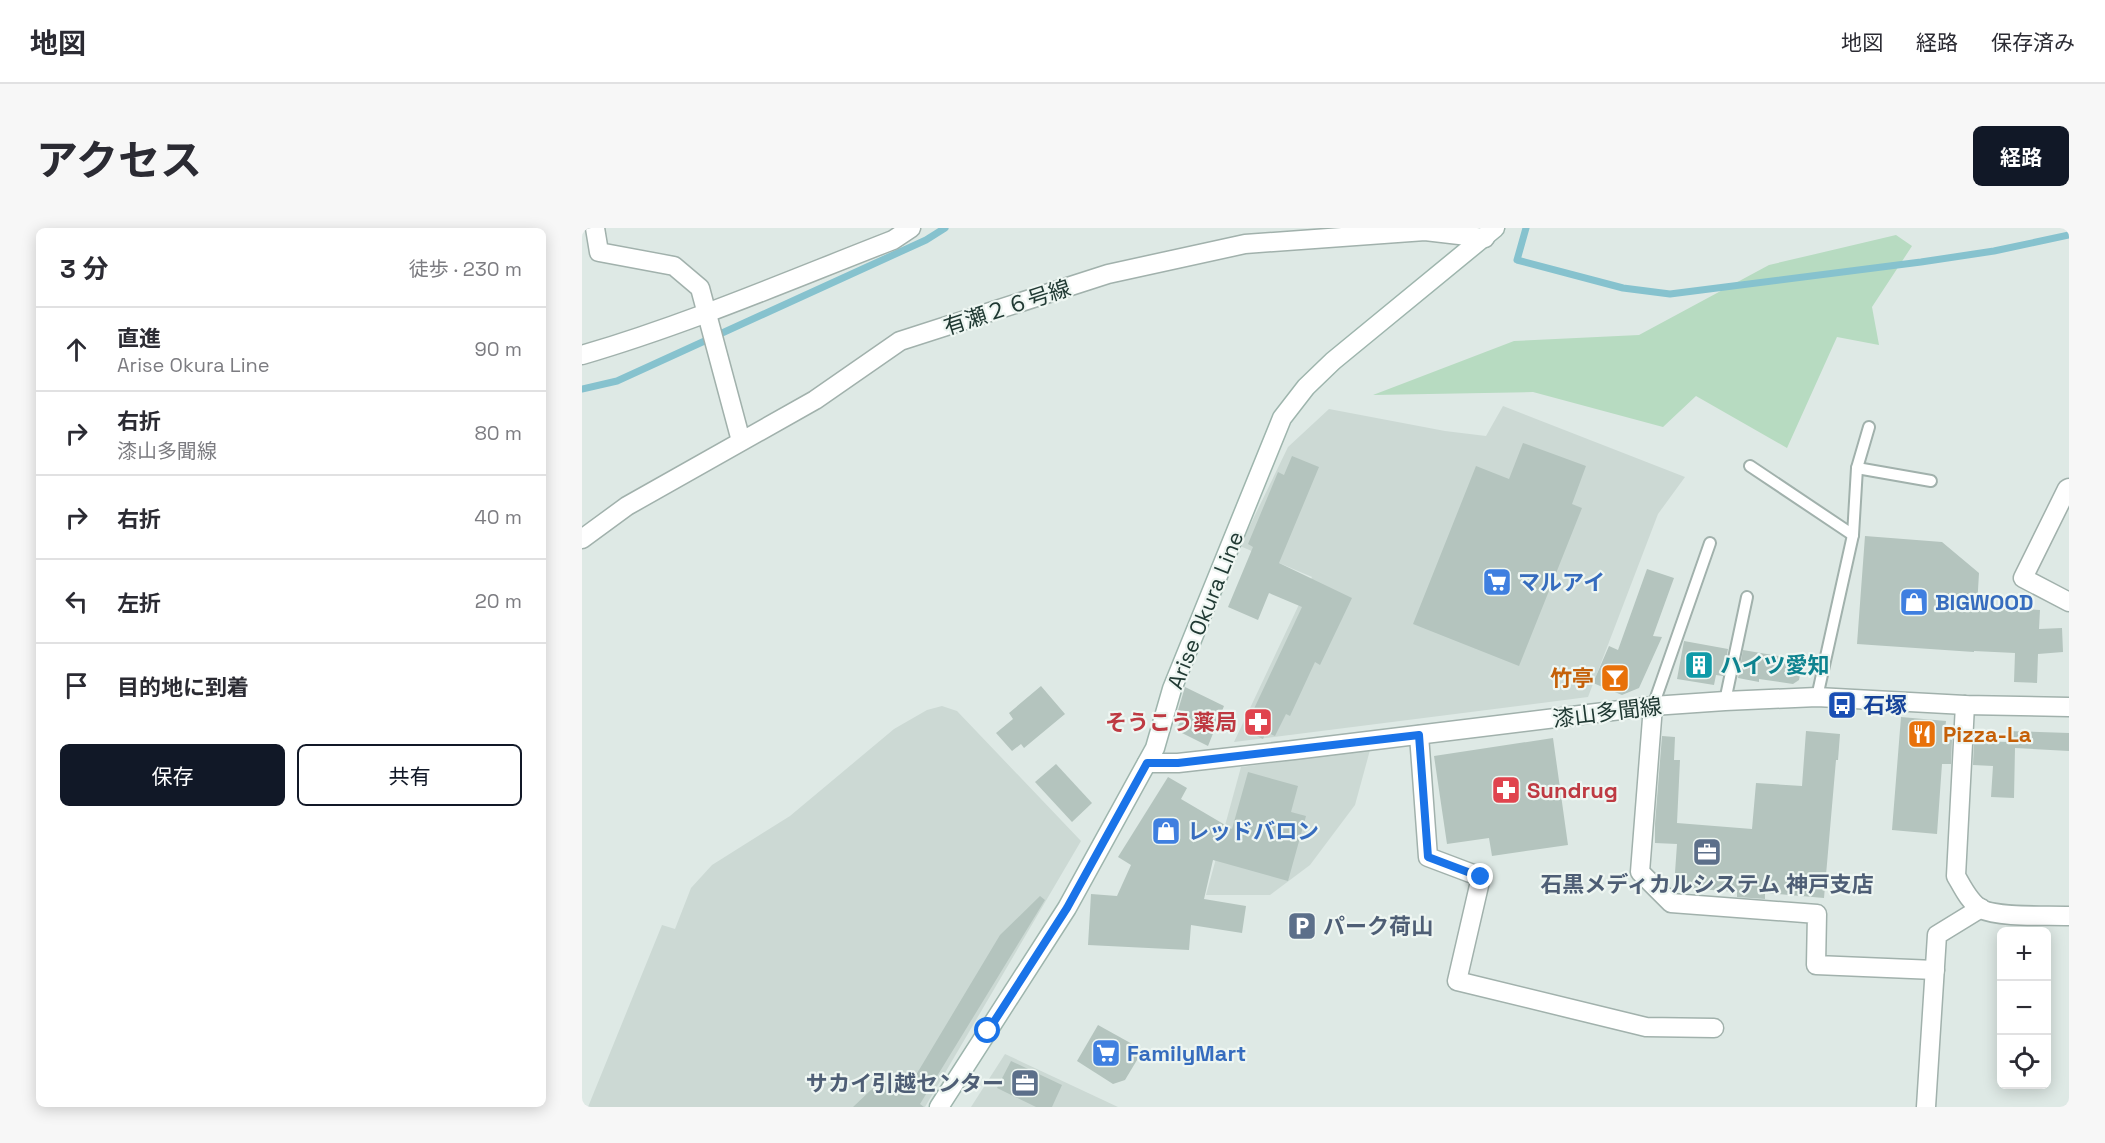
<!DOCTYPE html>
<html lang="ja">
<meta charset="utf-8">
<style>
:root{--surface:#fff;--page:#f7f7f7;--text:#2b2b33;--muted:#7c7c81;--line:#e1e1e2;--accent:#111827}
body{margin:0;font-family:"Space Grotesk","Noto Sans JP",sans-serif;background:var(--page);color:var(--text)}
.controls{position:absolute;right:18px;bottom:18px;display:grid;overflow:hidden;border-radius:9px;box-shadow:0 3px 15px #0003}
.controls button{width:54px;height:54px;display:grid;place-items:center;padding:0;border:0;border-bottom:2px solid var(--line);background:var(--surface);color:var(--text);font:30px sans-serif}
.stop{position:absolute;width:18px;height:18px;margin:-14px;border:4px solid #1a73e8;border-radius:50%;background:#fff}
.stop.end{background:#1a73e8;border-color:#fff;box-shadow:0 2px 6px #0008}
.list{margin:0;padding:0;list-style:none}
h2{display:flex;justify-content:space-between;align-items:center;height:78px;margin:0;padding:0 24px;font-size:26px}
h2 small{font-size:20px;font-weight:400;color:var(--muted)}
.list li{display:grid;grid-template-columns:39px 1fr auto;gap:18px;align-items:center;box-sizing:border-box;height:84px;padding:0 24px;border-top:2px solid var(--line)}
.list b{display:block;font-size:22px;white-space:nowrap}
.list p{margin:0;font-size:20px;white-space:nowrap;color:var(--muted)}
.list em{font-size:20px;font-style:normal;color:var(--muted)}
.actions{display:flex;gap:12px;padding:18px 24px}
.actions a{flex:1;padding:14px 0;border:2px solid var(--accent);border-radius:9px;text-align:center;font-size:21px;color:var(--accent)}
.actions .main{background:var(--accent);color:#fff}
.icon{flex:none;width:33px;height:33px;fill:none;stroke:currentColor;stroke-width:2;stroke-linecap:round;stroke-linejoin:round}
.map{position:relative;flex:none;width:1487px;height:879px;overflow:hidden;border-radius:9px}
header{display:flex;align-items:center;gap:36px;box-sizing:border-box;height:84px;padding:0 30px;background:var(--surface);border-bottom:2px solid var(--line)}
header strong{font-size:28px}
nav{display:flex;gap:33px;margin-inline-start:auto;font-size:21px}
.intro{display:flex;align-items:center;justify-content:space-between;box-sizing:border-box;height:144px;padding:0 36px}
h1{margin:0;font-size:42px}
.button{padding:15px 27px;border-radius:9px;background:var(--accent);color:#fff;font-size:21px;font-weight:700}
main{display:flex;gap:36px;padding:0 36px}
aside{flex:1;background:var(--surface);border-radius:9px;box-shadow:0 3px 15px #0003}
.map>svg:first-child{display:block}
.built{fill:#ccd9d4}
.green{fill:#b7dbc1}
.lines{fill:none;stroke-linecap:round;stroke-linejoin:round}
.stream{stroke:#86c2ce;stroke-width:7}
.building{fill:#b4c4be}
.service-casing{stroke:#a1b1ac;stroke-width:14}
.minor-casing{stroke:#a1b1ac;stroke-width:21}
.tertiary-casing{stroke:#a1b1ac;stroke-width:21}
.secondary-casing{stroke:#9eb5ad;stroke-width:21}
.service{stroke:#fff;stroke-width:10}
.minor{stroke:#fff;stroke-width:18}
.tertiary{stroke:#fff;stroke-width:18}
.secondary{stroke:#fff;stroke-width:18}
.route{stroke:#1a73e8;stroke-width:8}
.labels{text-anchor:middle;stroke-width:4.5;stroke-linejoin:round;paint-order:stroke}
.street-label{font-size:22px;fill:#203933;stroke:#eef6f2}
.shop-label{font-size:22px;font-weight:bold;fill:#366cbe;stroke:#eef6f2;text-anchor:start}
.culture-label{font-size:22px;font-weight:bold;fill:#0d838f;stroke:#eef6f2;text-anchor:start}
.food-label{font-size:22px;font-weight:bold;fill:#c56008;stroke:#eef6f2;text-anchor:end}
.transit-label{font-size:22px;font-weight:bold;fill:#164399;stroke:#eef6f2;text-anchor:start}
.health-label{font-size:22px;font-weight:bold;fill:#be3a42;stroke:#eef6f2;text-anchor:end}
.service-label{font-size:22px;font-weight:bold;fill:#4e5e75;stroke:#eef6f2}
</style>
<header>
<strong>地図</strong>
<nav><a>地図</a><a>経路</a><a>保存済み</a></nav>
</header>
<div class="intro"><h1>アクセス</h1><a class="button">経路</a></div>
<main>
<aside>
<h2>3 分<small>徒歩 · 230 m</small></h2>
<ul class="list">
<li><svg class="icon" aria-label="ahead" viewBox="0 0 24 24"><path d="M12 20V5M6 11l6-6 6 6"/></svg><div><b>直進</b><p>Arise Okura Line</p></div><em>90 m</em></li>
<li><svg class="icon" aria-label="right" viewBox="0 0 24 24"><path d="M7 20v-9h11M14 6l5 5-5 5"/></svg><div><b>右折</b><p>漆山多聞線</p></div><em>80 m</em></li>
<li><svg class="icon" aria-label="right" viewBox="0 0 24 24"><path d="M7 20v-9h11M14 6l5 5-5 5"/></svg><div><b>右折</b></div><em>40 m</em></li>
<li><svg class="icon" aria-label="left" viewBox="0 0 24 24"><path d="M17 20v-9H6M10 6l-5 5 5 5"/></svg><div><b>左折</b></div><em>20 m</em></li>
<li><svg class="icon" aria-label="arrive" viewBox="0 0 24 24"><path d="M6 21V4h12l-3 4 3 4H6"/></svg><div><b>目的地に到着</b></div></li>
</ul>
<div class="actions"><a class="main">保存</a><a>共有</a></div>
</aside>
<div class="map">
<svg width="1487" height="879" viewBox="0 0 1487 879">
<rect width="100%" height="100%" fill="#dee9e5"/>
<!-- built -->
<g class="built">
<path d="M921,178L1103,249L1076,286L1006,469L652,514L730,349L658,318L706,219L747,181L863,203L904,208Z"/>
<path d="M360,478L375,483L499,613L343,879H6L80,697L93,701L109,660L130,637L208,588L312,501L345,482Z"/>
<path d="M788,522L773,577L728,637L688,667H624L659,539Z"/>
<path d="M423,826L536,879H389Z"/>
</g>
<!-- green -->
<path class="green" d="M1314,7L1330,18L1290,79L1297,117L1255,109L1205,220L1114,168L1081,199L951,164L791,167L932,113L1057,107L1187,37Z"/>
<g class="lines">
<!-- stream -->
<g class="stream">
<path d="M944,0L935,32L1041,60L1088,66L1339,34L1412,23L1487,7"/>
<path d="M0,161L35,153L344,12L363,0"/>
</g>
</g>
<!-- building -->
<g class="building">
<path d="M941,215L1004,238L990,276L1000,280L937,438L831,396L894,238L927,251Z"/>
<path d="M710,228L737,239L697,335L770,370L738,437L733,434L708,488L704,486L693,508L684,504L681,511L662,502L720,379L687,365L676,392L646,379L671,319L666,316L696,244L702,247Z"/>
<path d="M1283,308L1360,314L1397,345L1395,379L1458,382L1457,401L1480,400L1481,424L1456,426L1455,455L1432,454L1433,425L1392,423V424L1275,416Z"/>
<path d="M1065,341L1092,350L1071,408L1080,409L1057,460L1040,467L1011,455L1027,418L1036,422Z"/>
<path d="M1102,413L1146,421L1141,448L1134,447L1132,457L1095,451Z"/>
<path d="M1161,422L1221,432L1217,452L1211,456L1177,451V454L1156,450Z"/>
<path d="M459,458L483,486L442,520L439,516L430,523L414,505L431,491L427,485Z"/>
<path d="M603,459L642,478L626,518L594,502L599,492L594,489Z"/>
<path d="M1319,489L1364,493L1362,511L1370,512L1369,536H1360L1355,606L1310,602Z"/>
<path d="M1224,503L1258,506L1256,532H1254L1242,670L1183,665V671L1155,669V664L1092,659L1095,616L1073,615V596L1080,508L1093,509L1092,532H1098L1095,595L1170,601L1174,555L1220,558Z"/>
<path d="M1425,503L1487,505V523L1433,520L1432,570L1409,569L1411,538L1391,537L1392,513L1425,514Z"/>
<path d="M971,510L986,617L910,628L907,610L865,616L852,528Z"/>
<path d="M474,536L510,575L490,594L453,554Z"/>
<path d="M666,544L716,558L709,584L724,588L706,653L631,632L622,671L664,678L660,705L609,697L607,722L506,717L509,666L535,668L549,637L536,629L586,549L605,560L599,571L650,601Z"/>
<path d="M458,668L463,672L338,876L342,879H271L308,844L325,862L418,707Z"/>
<path d="M516,797L561,822L543,852L531,856L495,833Z"/>
<path d="M429,833L480,857L470,879H454L415,860Z"/>
</g>
<g class="lines">
<!-- service casing -->
<g class="service-casing">
<g id="service">
<path d="M1168,238L1271,307"/>
<path d="M1275,240L1349,253"/>
<path d="M1235,469L1271,307L1275,240L1287,199"/>
<path d="M1143,473L1165,369"/>
<path d="M1071,478L1128,315"/>
</g>
</g>
<!-- minor casing -->
<g class="minor-casing">
<g id="minor">
<path d="M13,0L17,24L92,38L118,60L159,213"/>
<path d="M0,127C106,96 208,52 311,12L329,0"/>
<path d="M1487,260L1485,261L1441,350L1487,374"/>
<path d="M0,311L45,278L233,172L318,113L526,46L663,16L843,3L903,10"/>
<path d="M1383,477L1374,648C1380,658 1387,674 1399,681C1417,690 1466,687 1487,688"/>
<path d="M1071,478L1058,644L1089,675L1235,686L1234,737L1353,742"/>
<path d="M837,507L846,629L899,649L875,753L1064,799L1132,800"/>
<path d="M1344,879L1355,707L1399,680"/>
</g>
</g>
<!-- tertiary casing -->
<g class="tertiary-casing">
<path id="tertiary" d="M565,535H596L712,522L1071,478L1143,473L1235,469L1383,477L1487,479"/>
</g>
<!-- secondary casing -->
<g class="secondary-casing">
<path id="secondary" d="M357,879L485,680L573,520L590,461L700,190L724,159L751,133L913,0"/>
</g>
<!-- service -->
<use href="#service" class="service"/>
<!-- minor -->
<use href="#minor" class="minor"/>
<!-- tertiary -->
<use href="#tertiary" class="tertiary"/>
<!-- secondary -->
<use href="#secondary" class="secondary"/>
</g>
<g class="lines">
<!-- route -->
<path class="route" d="M406,803L485,680L565,535H596L837,507L846,629L899,649"/>
</g>
<!-- icons -->
<defs>
<g id="supermarket-square" transform="scale(1.5)"><rect x="-9" y="-9" width="18" height="18" rx="4" fill="#3f7fe0" stroke="#eef6f2"/><path d="M-6-5.5h2.5l.6 2H6L4.5 2H-2.5L-4.4-4H-6ZM-1.5 3.2a1.3 1.3 0 1 0 .1 0ZM3 3.2a1.3 1.3 0 1 0 .1 0Z" fill="#fff"/></g>
<g id="shop-square" transform="scale(1.5)"><rect x="-9" y="-9" width="18" height="18" rx="4" fill="#3f7fe0" stroke="#eef6f2"/><path d="M-5-2.5h2.3a2.7 3.5 0 0 1 5.4 0H5L5.5 6h-11ZM-1.5-2.5h3a1.5 2.3 0 0 0-3 0Z" fill="#fff"/></g>
<g id="building-square" transform="scale(1.5)"><rect x="-9" y="-9" width="18" height="18" rx="4" fill="#0f9aa8" stroke="#eef6f2"/><path d="M-4-6H4V6H1V3H-1V6H-4ZM-2.5-4.3h1.7v1.8h-1.7ZM.8-4.3h1.7v1.8H.8ZM-2.5-1h1.7V.8h-1.7ZM.8-1h1.7V.8H.8Z" fill="#fff"/></g>
<g id="bar-square" transform="scale(1.5)"><rect x="-9" y="-9" width="18" height="18" rx="4" fill="#e8710a" stroke="#eef6f2"/><path d="M-6-5H6L.8 .8V4.5H3.5V6h-7V4.5H-.8V.8Z" fill="#fff"/></g>
<g id="bus-square" transform="scale(1.5)"><rect x="-9" y="-9" width="18" height="18" rx="4" fill="#1a4fb4" stroke="#eef6f2"/><path d="M-5-6H5V4H4V6H2V4H-2V6H-4V4H-5ZM-3.5-4V0h7V-4ZM-3.5 1.2v1.5H-2V1.2ZM2 1.2v1.5H3.5V1.2Z" fill="#fff"/></g>
<g id="pharmacy-square" transform="scale(1.5)"><rect x="-9" y="-9" width="18" height="18" rx="4" fill="#e0444e" stroke="#eef6f2"/><path d="M-2-6h4v4h4v4h-4v4h-4v-4h-4v-4h4Z" fill="#fff"/></g>
<g id="restaurant-square" transform="scale(1.5)"><rect x="-9" y="-9" width="18" height="18" rx="4" fill="#e8710a" stroke="#eef6f2"/><path d="M-5-6h1v4h1v-4h1v4h1v-4h1v5L-1.5 .5V6h-2V.5L-5-1ZM5-6V6H3V1.5H1.5Q1.5-4 5-6Z" fill="#fff"/></g>
<g id="office-square" transform="scale(1.5)"><rect x="-9" y="-9" width="18" height="18" rx="4" fill="#5c6f8a" stroke="#eef6f2"/><path d="M-6-3h4V-5.5h4V-3h4V5H-6ZM-1-4.5V-3h2v-1.5ZM-6 0V1H6V0Z" fill="#fff"/></g>
<g id="parking-square" transform="scale(1.5)"><rect x="-9" y="-9" width="18" height="18" rx="4" fill="#5c6f8a" stroke="#eef6f2"/><path d="M-3.5-5.5H1a3.5 3.5 0 0 1 0 7H-1V5.5H-3.5ZM-1-3.4V-.6H.8a1.4 1.4 0 0 0 0-2.8Z" fill="#fff"/></g>
</defs>
<g fill-rule="evenodd">
<use href="#supermarket-square" x="915" y="354"/>
<use href="#shop-square" x="1332" y="374"/>
<use href="#building-square" x="1117" y="437"/>
<use href="#bar-square" x="1033" y="450"/>
<use href="#bus-square" x="1260" y="477"/>
<use href="#pharmacy-square" x="676" y="494"/>
<use href="#restaurant-square" x="1340" y="506"/>
<use href="#pharmacy-square" x="924" y="562"/>
<use href="#shop-square" x="584" y="603"/>
<use href="#office-square" x="1125" y="624"/>
<use href="#parking-square" x="720" y="698"/>
<use href="#supermarket-square" x="524" y="825"/>
<use href="#office-square" x="443" y="855"/>
</g>
<g class="labels">
<!-- street labels -->
<g class="street-label">
<text transform="translate(425 79) rotate(-18)" y="8">有瀬２６号線</text>
<text transform="translate(623 382) rotate(-68)" y="8">Arise Okura Line</text>
<text transform="translate(1025 484) rotate(-7)" y="8">漆山多聞線</text>
</g>
<!-- shop labels -->
<g class="shop-label">
<text x="936" y="362">マルアイ</text>
<text x="1353" y="382">BIGWOOD</text>
<text x="605" y="611">レッドバロン</text>
<text x="545" y="833">FamilyMart</text>
</g>
<!-- culture labels -->
<g class="culture-label">
<text x="1138" y="445">ハイツ愛知</text>
</g>
<!-- food labels -->
<g class="food-label">
<text x="1012" y="458">竹亭</text>
<text x="1361" y="514" text-anchor="start">Pizza-La</text>
</g>
<!-- transit labels -->
<g class="transit-label">
<text x="1281" y="485">石塚</text>
</g>
<!-- health labels -->
<g class="health-label">
<text x="655" y="502">そうこう薬局</text>
<text x="945" y="570" text-anchor="start">Sundrug</text>
</g>
<!-- service labels -->
<g class="service-label">
<text x="1125" y="664">石黒メディカルシステム 神戸支店</text>
<text x="741" y="706" text-anchor="start">パーク荷山</text>
<text x="422" y="863" text-anchor="end">サカイ引越センター</text>
</g>
</g>
</svg>
<div class="controls">
<button>+</button>
<button>−</button>
<button><svg class="icon" aria-label="locate" viewBox="0 0 24 24"><circle cx="12" cy="12" r="6"/><path d="M12 2v4M12 18v4M2 12h4M18 12h4"/></svg></button>
</div>
<div class="stop" style="left:406px;top:803px"></div>
<div class="stop end" style="left:899px;top:649px"></div>
</div>
</main>
